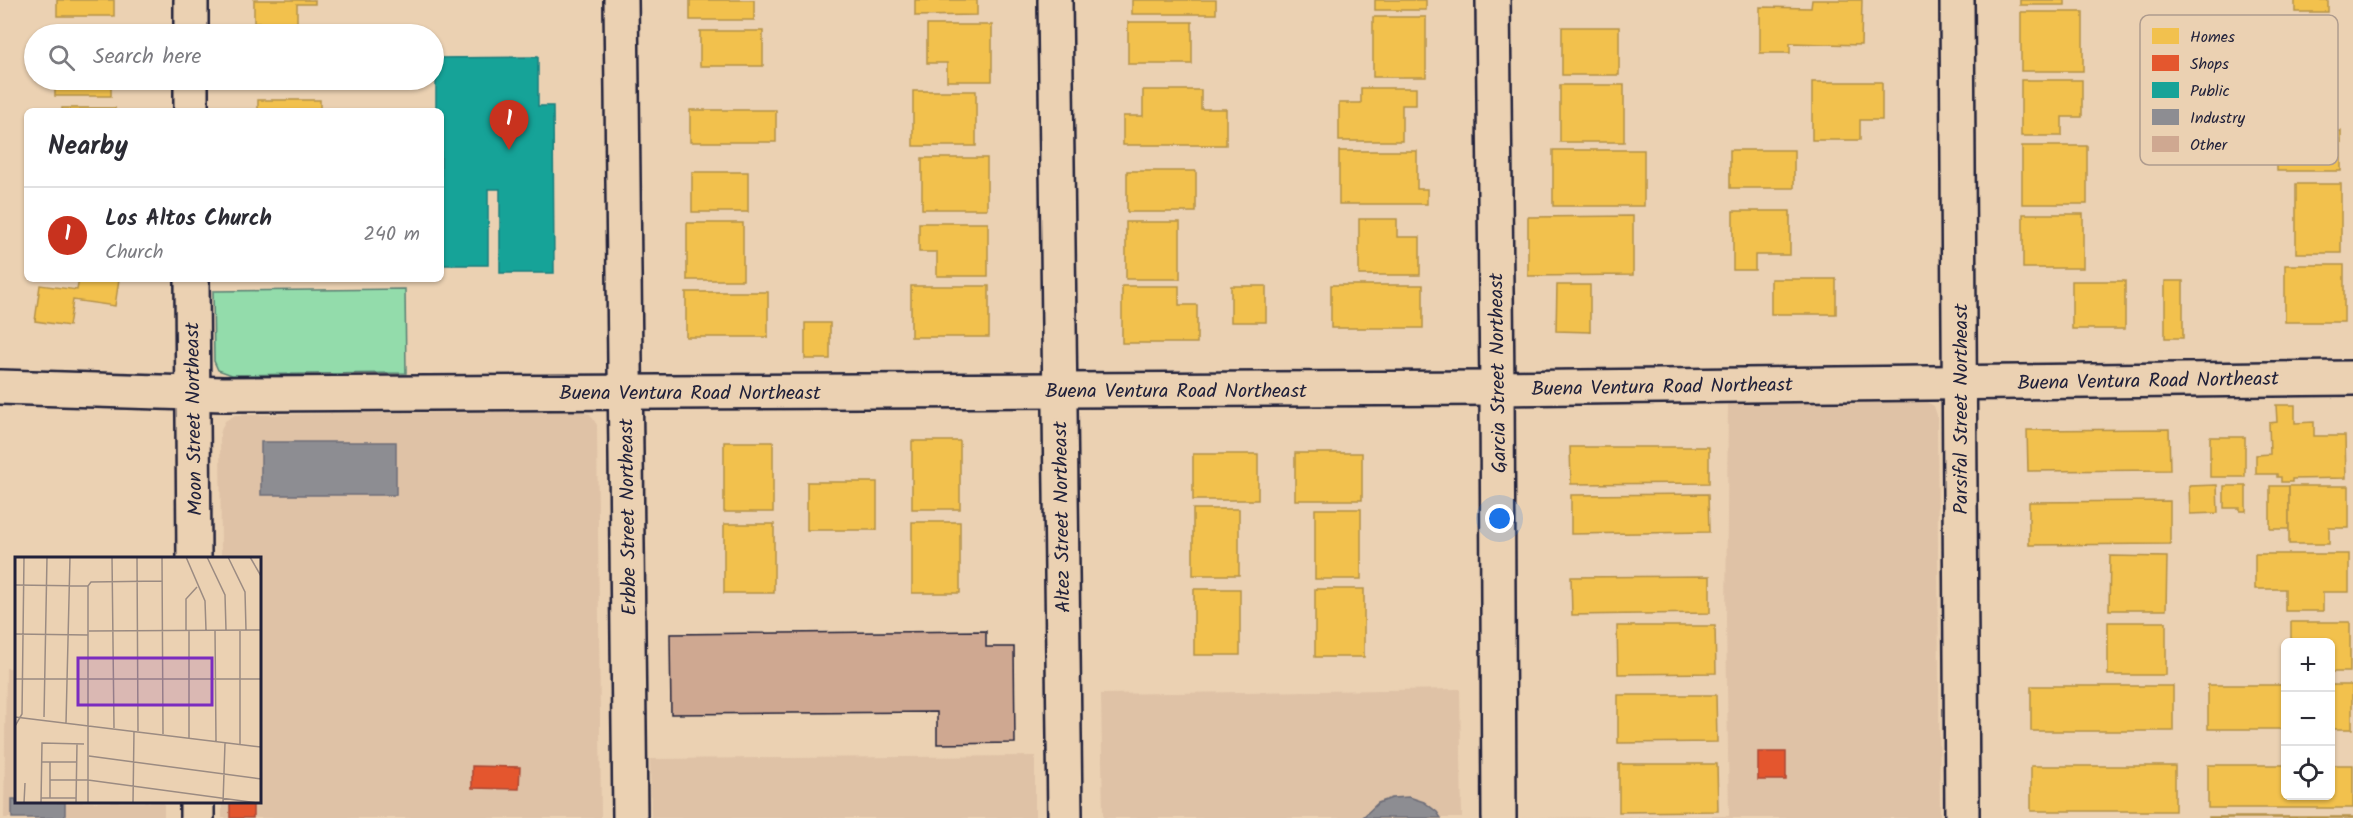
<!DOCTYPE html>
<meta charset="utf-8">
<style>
:root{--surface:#fff;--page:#f2f2f3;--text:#2b2b33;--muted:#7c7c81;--line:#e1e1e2;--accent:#c8321e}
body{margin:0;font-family:Kalam,sans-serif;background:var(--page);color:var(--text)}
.controls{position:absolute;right:18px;bottom:18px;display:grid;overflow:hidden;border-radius:9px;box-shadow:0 2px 4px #0004}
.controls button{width:54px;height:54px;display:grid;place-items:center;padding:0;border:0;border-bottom:2px solid var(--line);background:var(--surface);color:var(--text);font:30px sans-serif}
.you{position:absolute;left:1500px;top:519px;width:21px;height:21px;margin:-15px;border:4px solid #fff;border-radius:50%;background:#1a73e8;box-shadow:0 0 0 9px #1a73e833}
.badge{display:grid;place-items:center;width:39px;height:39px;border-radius:50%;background:var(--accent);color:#fff;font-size:20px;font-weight:700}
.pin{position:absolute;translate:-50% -50px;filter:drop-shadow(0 2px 3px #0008)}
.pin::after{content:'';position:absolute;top:32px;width:21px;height:18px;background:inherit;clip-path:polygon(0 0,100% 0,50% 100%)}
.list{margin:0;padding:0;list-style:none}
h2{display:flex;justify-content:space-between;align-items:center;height:78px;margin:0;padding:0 24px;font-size:26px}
h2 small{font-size:20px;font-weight:400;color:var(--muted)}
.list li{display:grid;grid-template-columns:39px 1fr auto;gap:18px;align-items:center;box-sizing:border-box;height:96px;padding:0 24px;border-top:2px solid var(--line)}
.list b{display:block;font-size:22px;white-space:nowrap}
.list p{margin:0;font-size:20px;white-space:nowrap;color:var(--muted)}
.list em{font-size:20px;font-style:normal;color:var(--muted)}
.icon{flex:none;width:33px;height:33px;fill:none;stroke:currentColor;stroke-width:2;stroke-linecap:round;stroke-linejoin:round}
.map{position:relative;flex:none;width:2353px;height:818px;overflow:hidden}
.search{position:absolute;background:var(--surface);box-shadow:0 2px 4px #0004;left:24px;top:24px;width:420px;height:66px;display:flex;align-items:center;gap:15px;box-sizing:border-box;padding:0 21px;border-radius:33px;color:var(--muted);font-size:22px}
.panel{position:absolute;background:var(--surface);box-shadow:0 2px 4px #0004;left:24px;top:108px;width:420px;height:174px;border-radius:9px}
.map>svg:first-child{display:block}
.built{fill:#dfc2a6}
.green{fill:#93dcab;stroke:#5a7f73;stroke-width:1.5}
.homes{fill:#f2c14e;stroke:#b49148;stroke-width:1.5}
.shops{fill:#e4572e;stroke:#aa4732;stroke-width:1.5}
.public{fill:#17a398;stroke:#1a7c7c;stroke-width:1.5}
.industry{fill:#8d8d92;stroke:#6d6d78;stroke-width:1.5}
.building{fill:#cfa891;stroke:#22223b;stroke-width:1.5}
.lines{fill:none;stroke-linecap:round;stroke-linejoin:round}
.minor-casing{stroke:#22223b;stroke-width:38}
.minor{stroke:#ebd1b2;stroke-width:33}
.labels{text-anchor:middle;stroke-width:6;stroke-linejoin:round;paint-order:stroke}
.street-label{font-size:20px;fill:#22223b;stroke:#ebd1b2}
.inset-road{fill:none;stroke:#9b8b82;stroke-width:1.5}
.view{fill:#7b2cbf;fill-opacity:0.15;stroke:#7b2cbf;stroke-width:3}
.inset-edge{fill:none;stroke:#22223b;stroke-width:3}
.key{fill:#ebd1b2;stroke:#af9c8e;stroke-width:1.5}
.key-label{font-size:16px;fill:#22223b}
</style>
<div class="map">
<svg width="2353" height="818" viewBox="0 0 2353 818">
<rect width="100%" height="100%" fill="#ebd1b2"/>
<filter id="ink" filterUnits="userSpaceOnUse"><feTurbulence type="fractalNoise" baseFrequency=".0167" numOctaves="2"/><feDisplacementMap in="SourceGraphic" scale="12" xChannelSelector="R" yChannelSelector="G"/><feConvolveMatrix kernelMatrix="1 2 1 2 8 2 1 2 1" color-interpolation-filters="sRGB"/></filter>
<g filter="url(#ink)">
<!-- built -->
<g class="built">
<path d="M1923,400L1934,406L1937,415L1940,818H1519L1729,816L1726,621L1728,402Z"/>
<path d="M580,411L590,414L597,425L601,818H222V802H260V558H221L220,433L225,421L235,415Z"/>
<path d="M6,668H16V802H164V818H4Z"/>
<path d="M1460,689L1462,818H1103L1101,694Z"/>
<path d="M1035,756V818H651L650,759Z"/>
</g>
<!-- green -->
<path class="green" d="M405,289L406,373L232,375L218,370L214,361L213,291Z"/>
<!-- homes -->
<g class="homes">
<rect x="57" y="0" width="57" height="16"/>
<path d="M254,0H315V4H297V23H254Z"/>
<rect x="690" y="0" width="64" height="20"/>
<path d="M915,0H977V15L915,16Z"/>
<rect x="1132" y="0" width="84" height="14"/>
<rect x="1375" y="0" width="51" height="10"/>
<path d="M1812,0H1862L1861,45L1790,43V53H1760V7L1811,8Z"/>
<rect x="2020" y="0" width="45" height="5"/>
<rect x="2295" y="0" width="33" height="12"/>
<rect x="2021" y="12" width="62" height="59"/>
<rect x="1373" y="17" width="53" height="60"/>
<rect x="1128" y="22" width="64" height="42"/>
<path d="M927,25H992V81H947V63H927Z"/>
<rect x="1562" y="27" width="57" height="48"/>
<rect x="55" y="30" width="56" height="4"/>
<rect x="700" y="31" width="63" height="35"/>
<rect x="251" y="33" width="66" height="1"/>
<rect x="55" y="80" width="56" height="16"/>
<rect x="251" y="80" width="66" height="8"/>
<path d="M2021,80H2082V117H2062V136H2021Z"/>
<path d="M1812,82H1882V120H1860V140H1812Z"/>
<rect x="1560" y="85" width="64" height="57"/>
<path d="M1361,88H1416V105H1402V141H1339V103H1361Z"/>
<path d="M1143,90H1201V109H1226V145H1123V116H1143Z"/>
<rect x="913" y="91" width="63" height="55"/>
<rect x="258" y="100" width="62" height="11"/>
<rect x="62" y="108" width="53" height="3"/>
<rect x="690" y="110" width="86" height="32"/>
<path d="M2277,113H2326V131H2341V171H2277Z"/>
<rect x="2022" y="146" width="65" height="58"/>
<rect x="1553" y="150" width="91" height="56"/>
<rect x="1730" y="150" width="64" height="38"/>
<path d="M1339,151H1417V189H1427V204H1339Z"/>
<rect x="922" y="158" width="65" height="51"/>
<rect x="1127" y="171" width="69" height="41"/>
<rect x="692" y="172" width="56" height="40"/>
<rect x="2296" y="184" width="45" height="69"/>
<path d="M1733,211H1790V255H1755V270H1733Z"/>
<rect x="2023" y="214" width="60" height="54"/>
<path d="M1633,216V275L1528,276V217Z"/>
<path d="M1359,219H1397V237H1420V275H1359Z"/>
<rect x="1126" y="222" width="54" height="57"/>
<rect x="687" y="223" width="56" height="57"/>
<path d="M919,223H988V276H937V252H919Z"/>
<rect x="2285" y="265" width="59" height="57"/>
<path d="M79,279H119L115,306L73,300L69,326L35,321L40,285L77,290Z"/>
<rect x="1771" y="279" width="65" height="35"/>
<rect x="2072" y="281" width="53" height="48"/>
<rect x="2165" y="281" width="18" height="57"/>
<rect x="1331" y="285" width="92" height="43"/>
<path d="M1557,285H1590V332L1556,331Z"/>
<rect x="911" y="286" width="78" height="51"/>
<path d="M1122,286H1179V305H1197V343H1122Z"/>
<rect x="1231" y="286" width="35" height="36"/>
<rect x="686" y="292" width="82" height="45"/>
<rect x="805" y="323" width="25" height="36"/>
<path d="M2276,405H2295V423L2314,422V436H2345L2346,478L2292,479V482H2281V477H2277V474H2256V455L2270,454L2269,423L2277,422Z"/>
<path d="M2169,429L2170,470L2028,471L2027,430Z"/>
<rect x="2210" y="437" width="35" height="40"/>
<rect x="912" y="441" width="48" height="68"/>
<rect x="724" y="442" width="49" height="70"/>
<path d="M1570,447H1709V483L1571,484Z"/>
<rect x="1295" y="453" width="67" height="47"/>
<rect x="1193" y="454" width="65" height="46"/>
<rect x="807" y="482" width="70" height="48"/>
<path d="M2217,485L2218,513L2190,514L2189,486Z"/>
<path d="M2224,486H2246V511H2240V508H2224Z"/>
<rect x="2270" y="486" width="19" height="43"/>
<path d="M2289,486H2349V528H2329V544H2289Z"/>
<path d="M1708,494L1709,532L1571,534V495Z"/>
<path d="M2170,501V544L2029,545V502Z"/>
<rect x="1193" y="509" width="46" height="66"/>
<rect x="1315" y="509" width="46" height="70"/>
<rect x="912" y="522" width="48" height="71"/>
<rect x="724" y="524" width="50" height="69"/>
<path d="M2255,554H2349V592H2323V611H2285V589H2255Z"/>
<path d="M2110,556L2167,557L2166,610H2109Z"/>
<path d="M1710,576V613L1572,615L1571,577Z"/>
<rect x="1194" y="589" width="46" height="66"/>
<rect x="1315" y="589" width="49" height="68"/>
<rect x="2108" y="622" width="58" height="53"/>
<path d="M2291,622H2350V672H2330V642H2291Z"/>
<path d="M1617,626H1715L1716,673L1618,674Z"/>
<rect x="2208" y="685" width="78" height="44"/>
<rect x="2330" y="685" width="22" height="44"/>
<rect x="2031" y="686" width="142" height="45"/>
<path d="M1618,695H1716L1717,742L1618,743Z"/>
<path d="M1619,764H1717L1718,811L1619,812Z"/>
<path d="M2208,765H2286V796H2330V765H2353V808H2208Z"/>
<rect x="2031" y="766" width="144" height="45"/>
<rect x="2209" y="817" width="144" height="1"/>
</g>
<!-- shops -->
<g class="shops">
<rect x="1758" y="752" width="28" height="28"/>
<path d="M472,766L520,767L519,789L472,788Z"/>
<rect x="230" y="802" width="23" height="16"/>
</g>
<!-- public -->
<path class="public" d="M538,57V106H553L554,273H500V189H488V265H441V111H436V58Z"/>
<!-- industry -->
<g class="industry">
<rect x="261" y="442" width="135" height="53"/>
<path d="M1409,797L1424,802L1437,812L1441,818H1362L1378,803L1392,798Z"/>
<path d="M12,799H16V802H65V818H12Z"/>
</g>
<!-- building -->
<path class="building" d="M986,631V647H1014L1015,743L937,744V712L671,714L670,634Z"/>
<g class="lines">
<!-- minor casing -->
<g class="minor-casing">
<g id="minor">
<path d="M191,0V34"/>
<path d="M621,0L630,818"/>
<path d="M1055,0L1065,818"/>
<path d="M1493,0L1497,388L1499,818"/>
<path d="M1957,0L1962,818"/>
<path d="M191,80V111"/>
<path d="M192,279L194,558"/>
<path d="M0,387L223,394L1497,388L2353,378"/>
<path d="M197,802V818"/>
</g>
</g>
<!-- minor -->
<use href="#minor" class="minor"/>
</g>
</g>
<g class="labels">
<!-- street labels -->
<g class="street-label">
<text transform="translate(1497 373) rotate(-91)" y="7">Garcia Street Northeast</text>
<text transform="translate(2148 380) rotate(-1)" y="7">Buena Ventura Road Northeast</text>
<text transform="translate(1662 386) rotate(-1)" y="7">Buena Ventura Road Northeast</text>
<text x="1176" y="397">Buena Ventura Road Northeast</text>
<text x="690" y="399">Buena Ventura Road Northeast</text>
<text transform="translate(1960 409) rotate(-90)" y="7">Parsifal Street Northeast</text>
<text transform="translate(193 419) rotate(-91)" y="7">Moon Street Northeast</text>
<text transform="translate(627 517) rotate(-91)" y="7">Erbbe Street Northeast</text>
<text transform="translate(1061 517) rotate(-91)" y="7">Altez Street Northeast</text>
</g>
</g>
<!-- overview -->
<g transform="translate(15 557)">
<rect width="246" height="246" fill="#ebd1b2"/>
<path class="inset-road" d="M97,0L99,171M122,0L123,174M147,0L148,177M171,0L190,44L191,73M192,0L210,38L211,73M213,0L230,35L231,73M235,0L246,19M0,28L73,29L76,25L147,24M73,29V246M200,73L201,184M225,73V187M74,74L246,73M171,74V42L182,30M174,74V181M0,77L73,78M0,122H246M0,160L246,190M29,160L32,0M51,166L55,0M0,169L7,157L9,0M74,199L246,222M27,205H62M35,223H73L242,246M26,241H61M35,241V205M9,246L10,226M26,246L27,186L69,187M61,246L62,187M118,246L119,174M208,246L210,186"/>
<path class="view" d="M63,101H197V148H63Z"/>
<rect width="246" height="246" class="inset-edge"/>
</g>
<!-- legend -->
<rect x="2140" y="15" width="198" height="150" rx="9" class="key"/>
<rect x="2152" y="28" width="27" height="16" fill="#f2c14e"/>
<rect x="2152" y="55" width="27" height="16" fill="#e4572e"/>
<rect x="2152" y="82" width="27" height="16" fill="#17a398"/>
<rect x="2152" y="109" width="27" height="16" fill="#8d8d92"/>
<rect x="2152" y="136" width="27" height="16" fill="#cfa891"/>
<g class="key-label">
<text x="2190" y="42">Homes</text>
<text x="2190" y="69">Shops</text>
<text x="2190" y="96">Public</text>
<text x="2190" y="123">Industry</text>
<text x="2190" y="150">Other</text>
</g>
</svg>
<div class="controls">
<button>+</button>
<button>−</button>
<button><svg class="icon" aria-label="locate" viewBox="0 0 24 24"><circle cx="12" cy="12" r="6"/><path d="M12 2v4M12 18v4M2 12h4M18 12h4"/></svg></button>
</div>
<div class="you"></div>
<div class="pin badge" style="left:509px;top:150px">1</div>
<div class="search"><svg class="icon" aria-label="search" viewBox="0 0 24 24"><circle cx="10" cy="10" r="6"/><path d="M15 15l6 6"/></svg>Search here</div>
<section class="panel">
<h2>Nearby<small></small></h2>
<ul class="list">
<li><span class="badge">1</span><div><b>Los Altos Church</b><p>Church</p></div><em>240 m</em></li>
</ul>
</section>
</div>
